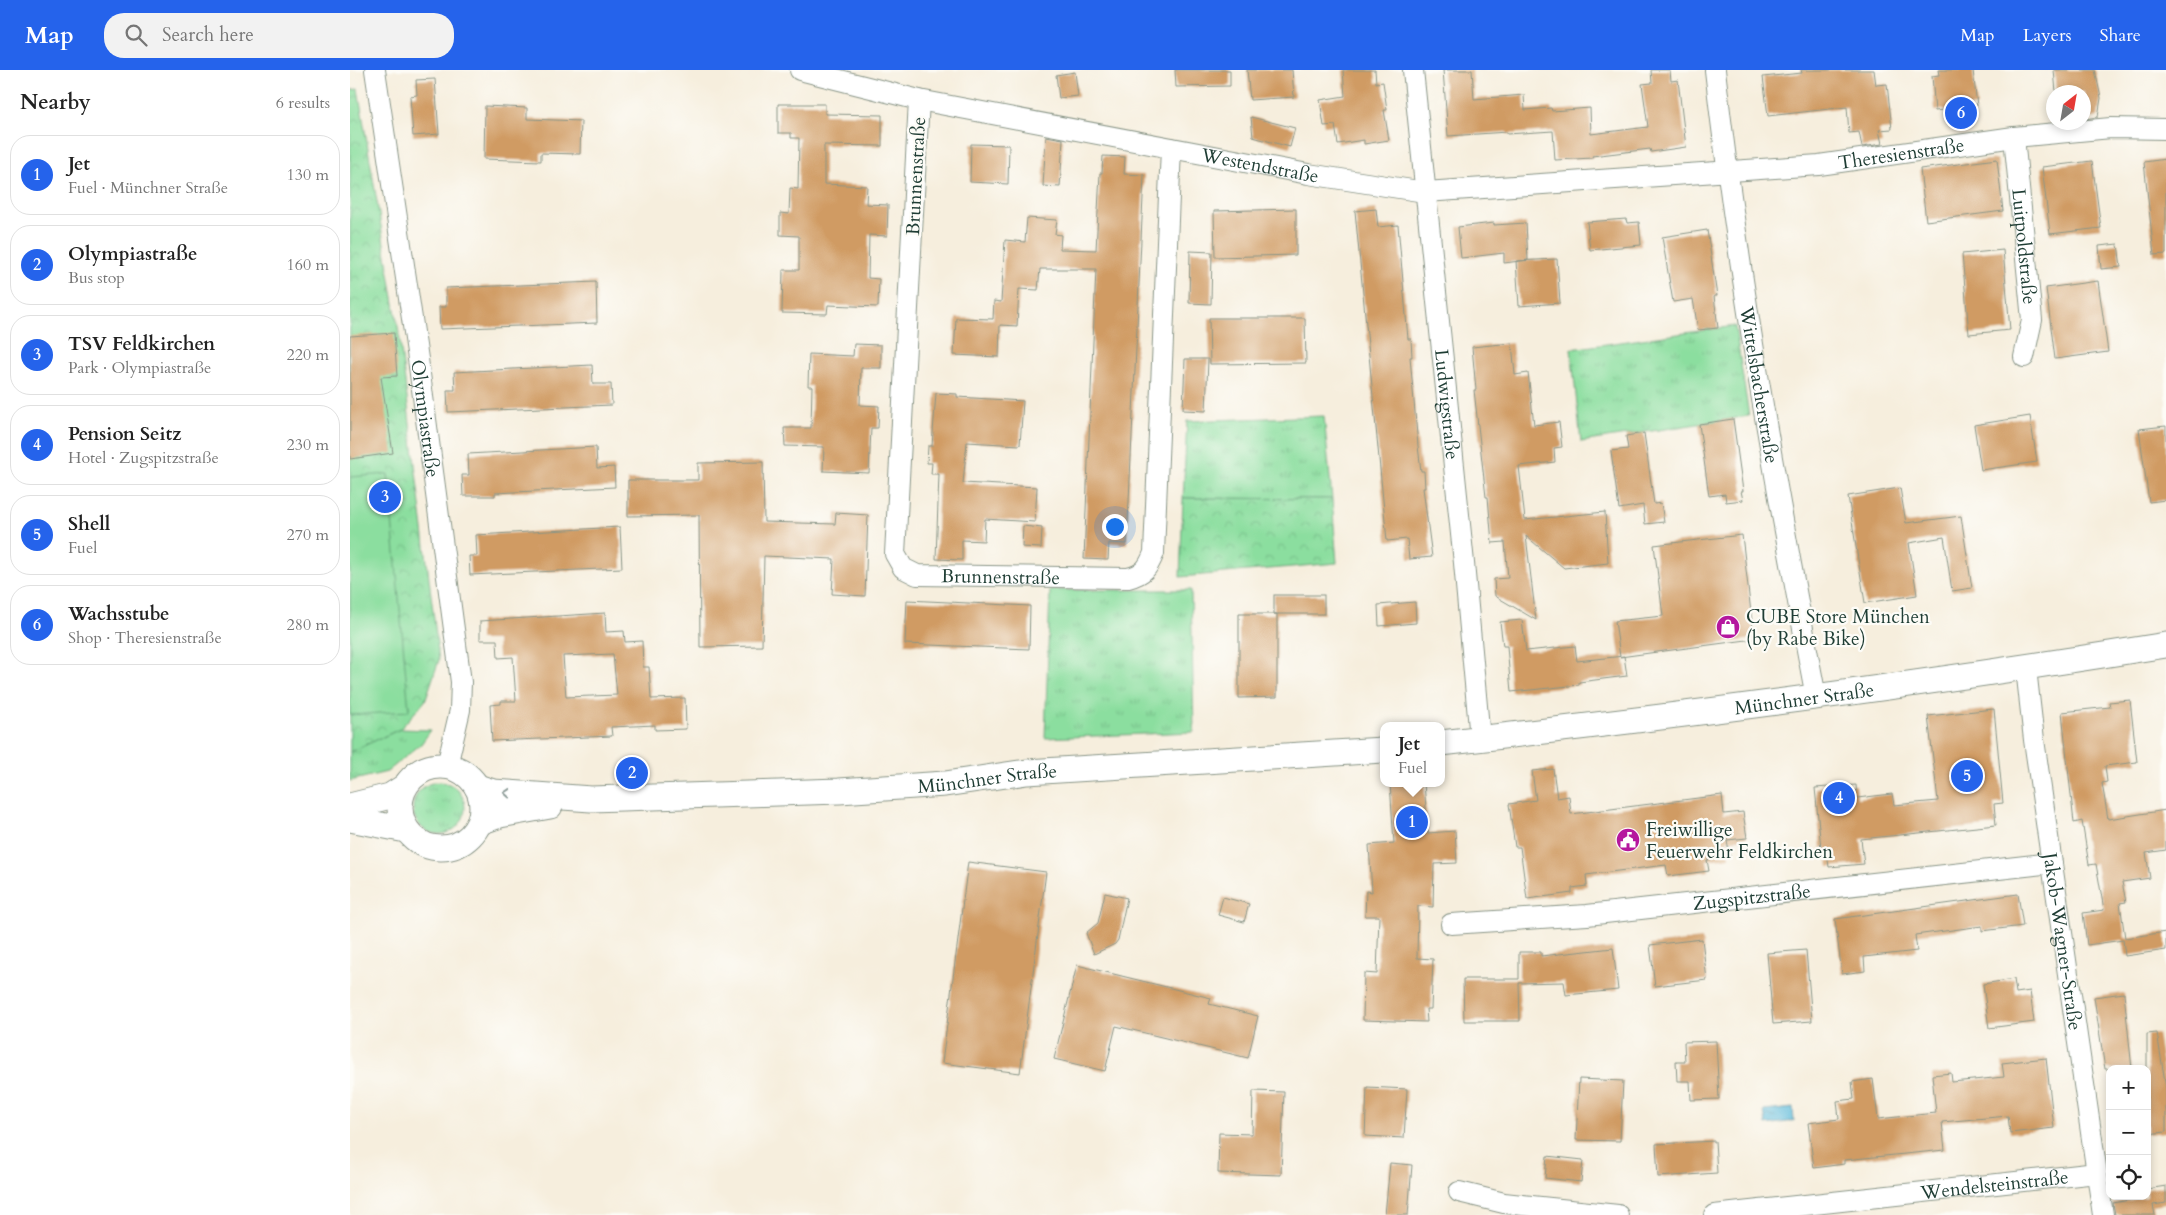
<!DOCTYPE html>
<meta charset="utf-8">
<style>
:root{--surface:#fff;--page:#f2f2f2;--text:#222;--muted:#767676;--line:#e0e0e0;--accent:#2563eb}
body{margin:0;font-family:Cardo,serif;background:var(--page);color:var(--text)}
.controls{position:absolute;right:15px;bottom:15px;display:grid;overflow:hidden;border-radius:10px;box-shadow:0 2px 8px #0003}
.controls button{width:45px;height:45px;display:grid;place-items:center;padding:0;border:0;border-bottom:1px solid var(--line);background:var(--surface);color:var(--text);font:25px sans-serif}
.compass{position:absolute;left:1696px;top:15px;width:45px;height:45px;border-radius:50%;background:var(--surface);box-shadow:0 2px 8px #0003;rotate:31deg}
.you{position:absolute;left:764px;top:456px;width:18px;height:18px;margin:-12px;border:4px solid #fff;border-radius:50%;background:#1a73e8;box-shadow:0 0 0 8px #1a73e833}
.badge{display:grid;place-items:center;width:32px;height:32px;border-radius:50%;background:var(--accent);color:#fff;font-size:16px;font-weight:700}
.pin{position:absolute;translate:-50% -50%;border:2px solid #fff;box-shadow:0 1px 5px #0006}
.popup{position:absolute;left:1030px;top:652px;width:65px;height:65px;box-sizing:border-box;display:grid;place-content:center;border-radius:10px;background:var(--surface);filter:drop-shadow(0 1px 4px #0005);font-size:16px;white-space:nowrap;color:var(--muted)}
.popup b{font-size:19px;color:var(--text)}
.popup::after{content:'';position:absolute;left:50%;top:100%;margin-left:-10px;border:10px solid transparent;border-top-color:var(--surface)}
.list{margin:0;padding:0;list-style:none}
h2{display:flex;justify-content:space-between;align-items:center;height:65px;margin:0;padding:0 20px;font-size:21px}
h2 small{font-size:16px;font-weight:400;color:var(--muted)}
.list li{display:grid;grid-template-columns:32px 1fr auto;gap:15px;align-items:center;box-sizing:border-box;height:80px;margin:0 10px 10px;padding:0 10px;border:1px solid var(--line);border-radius:20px}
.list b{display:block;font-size:19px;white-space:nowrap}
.list p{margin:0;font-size:16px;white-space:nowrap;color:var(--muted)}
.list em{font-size:16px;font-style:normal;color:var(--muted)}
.icon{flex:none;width:28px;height:28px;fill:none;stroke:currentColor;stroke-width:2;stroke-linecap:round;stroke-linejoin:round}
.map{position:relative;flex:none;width:1816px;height:1145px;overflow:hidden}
header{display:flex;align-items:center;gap:30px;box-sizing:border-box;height:70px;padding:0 25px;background:var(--accent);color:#fff}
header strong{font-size:24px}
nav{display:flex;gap:28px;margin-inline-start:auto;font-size:18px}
.search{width:350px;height:45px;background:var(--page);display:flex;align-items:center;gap:12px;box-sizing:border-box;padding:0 18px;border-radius:20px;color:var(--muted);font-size:19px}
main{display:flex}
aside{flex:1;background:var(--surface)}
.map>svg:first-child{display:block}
.grass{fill:url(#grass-tufts);stroke:#558e6a}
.park{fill:url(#park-crowns);stroke:#558e6a}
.pitch{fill:#8bde9f;stroke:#558e6a}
.water{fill:url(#water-ripples);stroke:#3e7c87}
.building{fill:#d09b64;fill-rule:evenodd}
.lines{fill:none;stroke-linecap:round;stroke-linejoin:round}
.minor-casing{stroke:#8a9688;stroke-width:22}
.tertiary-casing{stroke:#8a9688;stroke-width:27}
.minor{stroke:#fff;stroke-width:20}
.tertiary{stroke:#fff;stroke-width:25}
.oneway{stroke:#8f9e9a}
.labels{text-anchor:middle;stroke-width:4.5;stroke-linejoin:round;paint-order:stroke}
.street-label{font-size:19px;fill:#1f3d34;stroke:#fdfcf7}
.poi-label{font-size:19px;fill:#1f3d34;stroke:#fdfcf7;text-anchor:start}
</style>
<header>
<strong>Map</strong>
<div class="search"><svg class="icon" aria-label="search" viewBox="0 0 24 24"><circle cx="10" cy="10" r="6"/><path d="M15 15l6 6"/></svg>Search here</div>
<nav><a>Map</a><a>Layers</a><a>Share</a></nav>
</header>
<main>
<aside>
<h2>Nearby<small>6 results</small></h2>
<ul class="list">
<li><span class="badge">1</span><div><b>Jet</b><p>Fuel · Münchner Straße</p></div><em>130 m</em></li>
<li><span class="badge">2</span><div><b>Olympiastraße</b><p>Bus stop</p></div><em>160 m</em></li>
<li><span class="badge">3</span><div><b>TSV Feldkirchen</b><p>Park · Olympiastraße</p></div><em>220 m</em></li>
<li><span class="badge">4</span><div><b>Pension Seitz</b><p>Hotel · Zugspitzstraße</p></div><em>230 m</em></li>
<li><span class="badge">5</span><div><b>Shell</b><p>Fuel</p></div><em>270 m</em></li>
<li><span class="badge">6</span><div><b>Wachsstube</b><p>Shop · Theresienstraße</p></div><em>280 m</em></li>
</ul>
</aside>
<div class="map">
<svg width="1816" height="1145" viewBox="0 0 1816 1145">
<defs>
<pattern id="grass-tufts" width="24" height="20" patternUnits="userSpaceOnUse" patternTransform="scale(1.25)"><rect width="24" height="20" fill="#8bde9f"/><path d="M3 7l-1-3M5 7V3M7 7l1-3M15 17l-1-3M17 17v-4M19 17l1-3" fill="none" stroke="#78bf8a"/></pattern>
<pattern id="park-crowns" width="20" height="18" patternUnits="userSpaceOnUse" patternTransform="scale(1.25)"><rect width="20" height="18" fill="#8bde9f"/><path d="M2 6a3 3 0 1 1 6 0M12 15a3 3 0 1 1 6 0" fill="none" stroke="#78bf8a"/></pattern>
<pattern id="water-ripples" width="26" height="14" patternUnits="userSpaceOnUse" patternTransform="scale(1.25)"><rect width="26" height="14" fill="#5cbada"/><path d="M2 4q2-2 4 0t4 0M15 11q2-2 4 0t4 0" fill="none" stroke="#4b98b2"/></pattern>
</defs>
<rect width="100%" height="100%" fill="#fdfcf7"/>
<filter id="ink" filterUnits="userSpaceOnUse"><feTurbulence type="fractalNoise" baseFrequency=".02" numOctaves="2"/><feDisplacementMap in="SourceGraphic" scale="10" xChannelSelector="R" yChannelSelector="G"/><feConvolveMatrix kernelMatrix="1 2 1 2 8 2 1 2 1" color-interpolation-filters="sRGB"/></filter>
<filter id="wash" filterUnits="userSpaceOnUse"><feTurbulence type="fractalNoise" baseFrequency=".0096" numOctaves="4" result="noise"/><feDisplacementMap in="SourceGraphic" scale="20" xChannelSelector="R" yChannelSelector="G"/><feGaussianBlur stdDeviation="1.12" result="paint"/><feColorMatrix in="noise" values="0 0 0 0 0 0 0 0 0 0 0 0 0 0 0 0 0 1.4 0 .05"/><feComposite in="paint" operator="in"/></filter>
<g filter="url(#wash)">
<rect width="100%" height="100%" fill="#f6eedd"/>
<!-- grass -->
<g class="grass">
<path d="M1385,256L1399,346L1231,372L1221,279Z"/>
<path d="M974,346L982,429L833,428L837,351Z"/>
<path d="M700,520H841L844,662L695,668Z"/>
<path d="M50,659L81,660L71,674L37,702L0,711V682Z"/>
<circle cx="89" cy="738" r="26"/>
</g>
<!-- park -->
<g class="park">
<path d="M8,19L49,263L89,590L75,631L50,659L0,682V20Z"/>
<path d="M833,428L982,429L987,493L830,507Z"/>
</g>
<!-- pitch -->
<path class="pitch" d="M38,404L59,641L0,645V407Z"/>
<!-- water -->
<path class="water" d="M1443,1038L1444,1051L1416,1055L1414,1041Z"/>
<g id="blocks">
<!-- building -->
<g class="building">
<path d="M825,0H880V16L826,17Z"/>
<path d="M897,0H942L944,27L900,30Z"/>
<path d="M993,0H1025L1026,13L1033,12L1037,40H1034L1039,70L1014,74V70L988,74L985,55L974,56L970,30L995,26Z"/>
<path d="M1093,0H1122L1124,29L1174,25L1175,40L1201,38L1202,41L1240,38L1241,64L1298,57L1292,14L1302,13L1301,0H1320L1321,11L1328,10L1336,77L1301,82L1300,79L1242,86L1243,88L1205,90L1203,61L1157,64V62L1098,66Z"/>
<path d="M1451,0H1524L1526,15L1537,14L1542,59L1529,60L1532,74L1512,77L1509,62L1499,63L1497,37L1418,46L1413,7L1452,3Z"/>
<path d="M1588,0H1623L1627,36L1619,37L1621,48L1603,50L1601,39L1585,41L1582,6L1589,5Z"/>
<path d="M1704,0H1745L1751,28L1748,47L1734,49V22H1706Z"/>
<path d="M725,2L728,26L709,28L706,5Z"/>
<path d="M85,9L89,64L63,66L60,26L67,25L66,10Z"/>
<path d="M428,34H475V44L532,45V76L474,75V114L517,116L516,134L538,135L537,166L519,165L518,208L529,209L528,237L478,235L477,244L432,243L433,200H449V166L430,165V143L439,144L440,118L448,119L449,68H441V63H428Z"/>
<path d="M135,36L177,38V49L231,51L230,84L191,83V91L134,89Z"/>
<path d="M901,47L945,58L940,77L903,67Z"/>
<path d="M696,66L713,69L710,117L693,116Z"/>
<path d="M621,74L659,75L658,114L620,112Z"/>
<path d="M753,86L775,87L774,104L794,105L777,474L759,473L758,490L734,489L746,199H690L688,220L669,219L667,256L650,255L649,287L604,285L606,248L643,249L644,231L651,232L655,170L675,172L677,148L707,150L705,164L711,165L710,179L746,180L750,103H752Z"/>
<path d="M1647,89L1653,141L1576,151L1570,99Z"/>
<path d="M1816,89V184L1804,185L1794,92Z"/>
<path d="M1742,91L1751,158L1700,164L1692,97Z"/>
<path d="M946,139V185L865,187L864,141Z"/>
<path d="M1026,139L1028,157L1048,155L1058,269H1061L1062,287H1060L1068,376L1071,401H1074L1075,418H1073L1082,487L1059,489L1057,469L1037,471L1005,141Z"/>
<path d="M1276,149L1277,153L1289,152L1291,175L1240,180L1237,152Z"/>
<path d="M1144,153V155L1176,153L1178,190L1154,193V183L1111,188L1108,157Z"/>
<path d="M1357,160L1367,226H1364L1368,258L1348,260L1343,229L1323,232L1312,167Z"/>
<path d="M1768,174L1771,197L1751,199L1749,176Z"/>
<path d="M1653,180L1660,260L1619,264L1612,184Z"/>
<path d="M840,181L862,182L861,234L839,233Z"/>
<path d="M1207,189L1210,233L1169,236L1166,191Z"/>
<path d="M1748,211L1758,282L1705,289L1696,218Z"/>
<path d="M246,212L247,253L90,259L89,237H96V218Z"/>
<path d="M859,248H955L956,293L860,294Z"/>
<path d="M44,263L47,306L31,307L43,383L0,389V266Z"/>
<path d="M1162,273L1165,305L1178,303L1184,355L1209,352L1212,377L1204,378L1205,392L1169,396L1175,450L1255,442L1258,493L1214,498L1176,466L1186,550L1145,526L1144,509L1158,508L1155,472L1142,473L1138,427H1136L1124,320H1126L1122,277Z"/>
<path d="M504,274L531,275V298H511L510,335L529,336L528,358H521L519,403L473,401L474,377L435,376L434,358H461L462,316H458L459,284L503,286Z"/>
<path d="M835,289H858L856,341L833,340Z"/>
<path d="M242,295L243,314H261L262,335L98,342L97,320H105L104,302Z"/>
<path d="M586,323L607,324V327L673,331L670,375L617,372L613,413L687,417L685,452L635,449L634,471L612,470V490L586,489L589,404H581L582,393H577L578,376H582Z"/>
<path d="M1680,346L1687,392L1631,400L1624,355Z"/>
<path d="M1383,349L1393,421H1391L1393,430L1376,432L1375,424L1359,426L1349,354Z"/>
<path d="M1816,356V430L1799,432L1789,359Z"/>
<path d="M1294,363L1304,434L1311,433L1314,452L1295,454L1293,435L1269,439L1261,381L1278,379L1276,366Z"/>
<path d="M246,377L247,398L264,397L265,417L145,423V426H113L112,405H119L118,384Z"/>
<path d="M413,392L414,452L485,454L486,443L518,445L515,526L482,524L484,489L414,486L412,576L350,577L349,445L278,446V410H348V393Z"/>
<path d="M1550,418L1556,453L1611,446L1622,518L1602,521L1594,467L1559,473L1567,525L1515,533L1498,426Z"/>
<path d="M673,456L692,458L691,478L672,477Z"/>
<path d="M270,457L272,498L120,505L119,486H127L126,465Z"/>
<path d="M1392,465L1404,569L1270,587L1265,551L1313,546L1304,475Z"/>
<rect x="924" y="525" width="50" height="19"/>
<path d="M557,530L680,536L679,579L555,574Z"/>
<path d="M1065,532L1066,553L1029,556L1028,535Z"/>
<path d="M255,543L256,562L274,561L275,572L292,571L293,597H299L301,629L335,628L336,659L305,660V655L261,657L262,666L142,671L140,635L151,634V631H166L163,587L148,588L147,570H130V551ZM263,584L267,625L216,627L213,586Z"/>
<path d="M889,544H927V627L889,628Z"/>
<path d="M1172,550L1176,581L1225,576L1227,591L1274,586L1277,606L1229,612V615L1161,622L1157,576H1153L1150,552Z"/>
<path d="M1780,630L1787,692L1755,696L1757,712L1752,713L1758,749L1816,740V780L1796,783L1800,808L1772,812L1776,832L1770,833L1775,868L1816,862V880L1775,886L1773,870L1737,875L1733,843L1754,840L1746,794L1739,795L1732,751L1724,753L1712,642L1760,637L1759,632Z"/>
<path d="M1644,639L1653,733L1644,734L1646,755L1511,769L1514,794L1479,797L1476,777L1471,778L1465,718L1506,715L1507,728L1542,724L1544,735L1588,731L1578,646Z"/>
<path d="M1203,699L1207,728L1219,726L1221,744L1372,725L1374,744L1393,742L1397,768L1377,770L1380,787L1357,790L1359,801L1318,806L1316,795L1236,805L1237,816L1222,818V823L1177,829L1170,777H1165L1159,734L1186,730L1182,701Z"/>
<path d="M1040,713H1074L1078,763L1105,761L1107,793L1084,794L1083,837L1068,836L1067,888L1083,889L1081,939H1076L1077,952L1013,950L1014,903L1027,904L1029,846H1015L1016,821L1022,822L1019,775L1044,773Z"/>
<path d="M618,792L696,802L670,1003L592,993Z"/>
<path d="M755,823L777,828L768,870L765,874L744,884L736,863L748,853Z"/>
<path d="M1668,824L1673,856L1632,861V856L1565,865L1567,881L1514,887L1515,901L1492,904L1485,849Z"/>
<path d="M873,827L899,834L894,852L868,845Z"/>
<path d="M1352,869L1357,910L1305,916L1300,875Z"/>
<path d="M1263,878L1268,920L1216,925L1214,912L1169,913L1170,951H1114L1113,909H1169V882H1191V886Z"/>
<path d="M1456,880L1462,951L1423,954L1417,883Z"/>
<path d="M727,895L861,928L859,934L908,946L898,988L766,956L755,1001L704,989Z"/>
<path d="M1664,909L1666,923L1680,921L1684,952L1639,958L1633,914Z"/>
<path d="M1774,923L1782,999H1755L1744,927Z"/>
<path d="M1807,963L1816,1018V1062L1797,1064V964Z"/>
<path d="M1366,971L1369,1029L1341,1030L1340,1011H1327L1326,992H1335L1334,972Z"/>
<path d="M1696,988L1704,1058L1660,1063L1658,1046L1592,1052L1595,1080L1494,1090V1094L1464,1098L1458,1053L1489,1049L1487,1031L1504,1029L1502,1012L1523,1009L1528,1049L1586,1043L1582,1005L1601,1003L1602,1012L1654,1007L1652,993Z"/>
<path d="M1229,1009L1273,1011L1270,1071L1226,1070Z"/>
<path d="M1017,1017L1057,1019L1054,1068L1015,1066Z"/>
<path d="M903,1021L934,1022L931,1105L868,1103L869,1063L902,1064Z"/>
<path d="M1365,1071L1367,1103L1308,1107L1306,1074Z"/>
<path d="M1197,1086L1233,1090L1231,1112L1195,1108Z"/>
<path d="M1040,1093L1062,1095L1058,1145H1035Z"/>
<path d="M1816,1116V1133L1803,1135L1805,1145H1765L1763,1133L1797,1127V1119Z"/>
</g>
</g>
</g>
<g filter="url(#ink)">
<use href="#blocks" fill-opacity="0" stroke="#8a9688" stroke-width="1"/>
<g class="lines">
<!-- minor casing -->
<g class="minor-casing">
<g id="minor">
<path id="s1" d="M25,0L68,289L111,612L110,640L97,696"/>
<path id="s2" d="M450,0L569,30L958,104L1075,122L1469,95L1664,67L1761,58L1816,59"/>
<path id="s3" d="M1063,0L1114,493L1130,669"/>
<path id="s4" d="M1365,0C1389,210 1426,419 1466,627"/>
<path id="s5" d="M569,30L545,484L553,498L567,505L778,508C794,504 798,498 804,483L821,78"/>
<path id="s6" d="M1664,67L1682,250L1674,287"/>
<path id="s7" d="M1676,598L1684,670L1753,1145"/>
<path id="s8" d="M1101,854L1237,845L1702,793"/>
<path d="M1109,1122L1154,1133L1268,1145"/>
<path id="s9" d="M1364,1145L1747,1103"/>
</g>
</g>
<!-- tertiary casing -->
<g class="tertiary-casing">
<g id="tertiary">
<path id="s10" d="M1091,673C1333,646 1575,614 1816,575"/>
<circle cx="91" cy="737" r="41"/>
<path id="s11" d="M127,717L143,722L241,729L489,721L595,714L677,702L1033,680"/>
<path d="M0,736L40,726L54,717"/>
<path d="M0,749L56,760"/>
<path d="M130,752L150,745L200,736"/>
</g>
</g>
<!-- minor -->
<use href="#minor" class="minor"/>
<!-- tertiary -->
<use href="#tertiary" class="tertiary"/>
</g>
<!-- one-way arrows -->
<defs><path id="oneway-chevron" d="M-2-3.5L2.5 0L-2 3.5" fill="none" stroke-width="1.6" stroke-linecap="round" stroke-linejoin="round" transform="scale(1.25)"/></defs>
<use class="oneway" href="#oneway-chevron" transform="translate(157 723) rotate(-176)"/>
</g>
<!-- icons -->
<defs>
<g id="shop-disc" transform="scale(1.25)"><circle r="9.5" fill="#b5179e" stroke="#fdfcf7"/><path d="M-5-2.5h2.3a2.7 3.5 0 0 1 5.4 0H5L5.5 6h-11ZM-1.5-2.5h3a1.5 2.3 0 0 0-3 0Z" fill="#fff"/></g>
<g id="civic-disc" transform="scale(1.25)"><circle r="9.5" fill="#b5179e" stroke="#fdfcf7"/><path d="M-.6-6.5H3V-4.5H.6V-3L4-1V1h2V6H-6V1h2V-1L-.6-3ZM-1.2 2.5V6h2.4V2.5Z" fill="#fff"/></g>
</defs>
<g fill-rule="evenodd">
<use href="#shop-disc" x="1378" y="557"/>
<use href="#civic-disc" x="1278" y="770"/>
</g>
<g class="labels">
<!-- street labels -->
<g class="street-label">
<text dy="7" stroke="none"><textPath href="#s2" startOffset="1115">Theresienstraße</textPath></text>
<text dy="7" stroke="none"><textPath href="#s2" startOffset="470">Westendstraße</textPath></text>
<text transform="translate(565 106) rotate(-87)" y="7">Brunnenstraße</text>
<text dy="7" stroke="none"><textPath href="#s6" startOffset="110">Luitpoldstraße</textPath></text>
<text dy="7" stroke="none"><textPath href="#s4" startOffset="318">Wittelsbacherstraße</textPath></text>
<text dy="7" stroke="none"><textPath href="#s3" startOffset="336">Ludwigstraße</textPath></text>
<text dy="7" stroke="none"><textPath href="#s1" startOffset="352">Olympiastraße</textPath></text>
<text dy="7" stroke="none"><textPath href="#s5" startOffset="570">Brunnenstraße</textPath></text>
<text dy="7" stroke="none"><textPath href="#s10" startOffset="366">Münchner Straße</textPath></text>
<text dy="7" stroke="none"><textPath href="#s11" startOffset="512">Münchner Straße</textPath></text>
<text dy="7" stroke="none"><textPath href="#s8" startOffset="302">Zugspitzstraße</textPath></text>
<text dy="7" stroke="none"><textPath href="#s7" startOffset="276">Jakob-Wagner-Straße</textPath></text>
<text dy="7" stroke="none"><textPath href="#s9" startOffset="282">Wendelsteinstraße</textPath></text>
</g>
<!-- poi labels -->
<g class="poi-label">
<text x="1396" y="553">CUBE Store München<tspan x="1396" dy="22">(by Rabe Bike)</tspan></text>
<text x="1296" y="766">Freiwillige<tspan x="1296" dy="22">Feuerwehr Feldkirchen</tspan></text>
</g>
</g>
</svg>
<div class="controls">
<button>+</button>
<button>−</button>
<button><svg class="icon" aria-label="locate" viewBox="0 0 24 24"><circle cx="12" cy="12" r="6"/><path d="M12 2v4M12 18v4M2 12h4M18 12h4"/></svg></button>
</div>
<svg class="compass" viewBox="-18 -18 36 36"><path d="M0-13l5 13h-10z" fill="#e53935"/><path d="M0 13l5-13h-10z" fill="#767676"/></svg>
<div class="you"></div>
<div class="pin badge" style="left:1062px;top:752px">1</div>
<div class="popup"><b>Jet</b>Fuel</div>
<div class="pin badge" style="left:282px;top:703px">2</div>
<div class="pin badge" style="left:35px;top:427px">3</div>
<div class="pin badge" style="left:1489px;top:728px">4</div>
<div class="pin badge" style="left:1617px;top:706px">5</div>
<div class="pin badge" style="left:1611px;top:43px">6</div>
</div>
</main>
